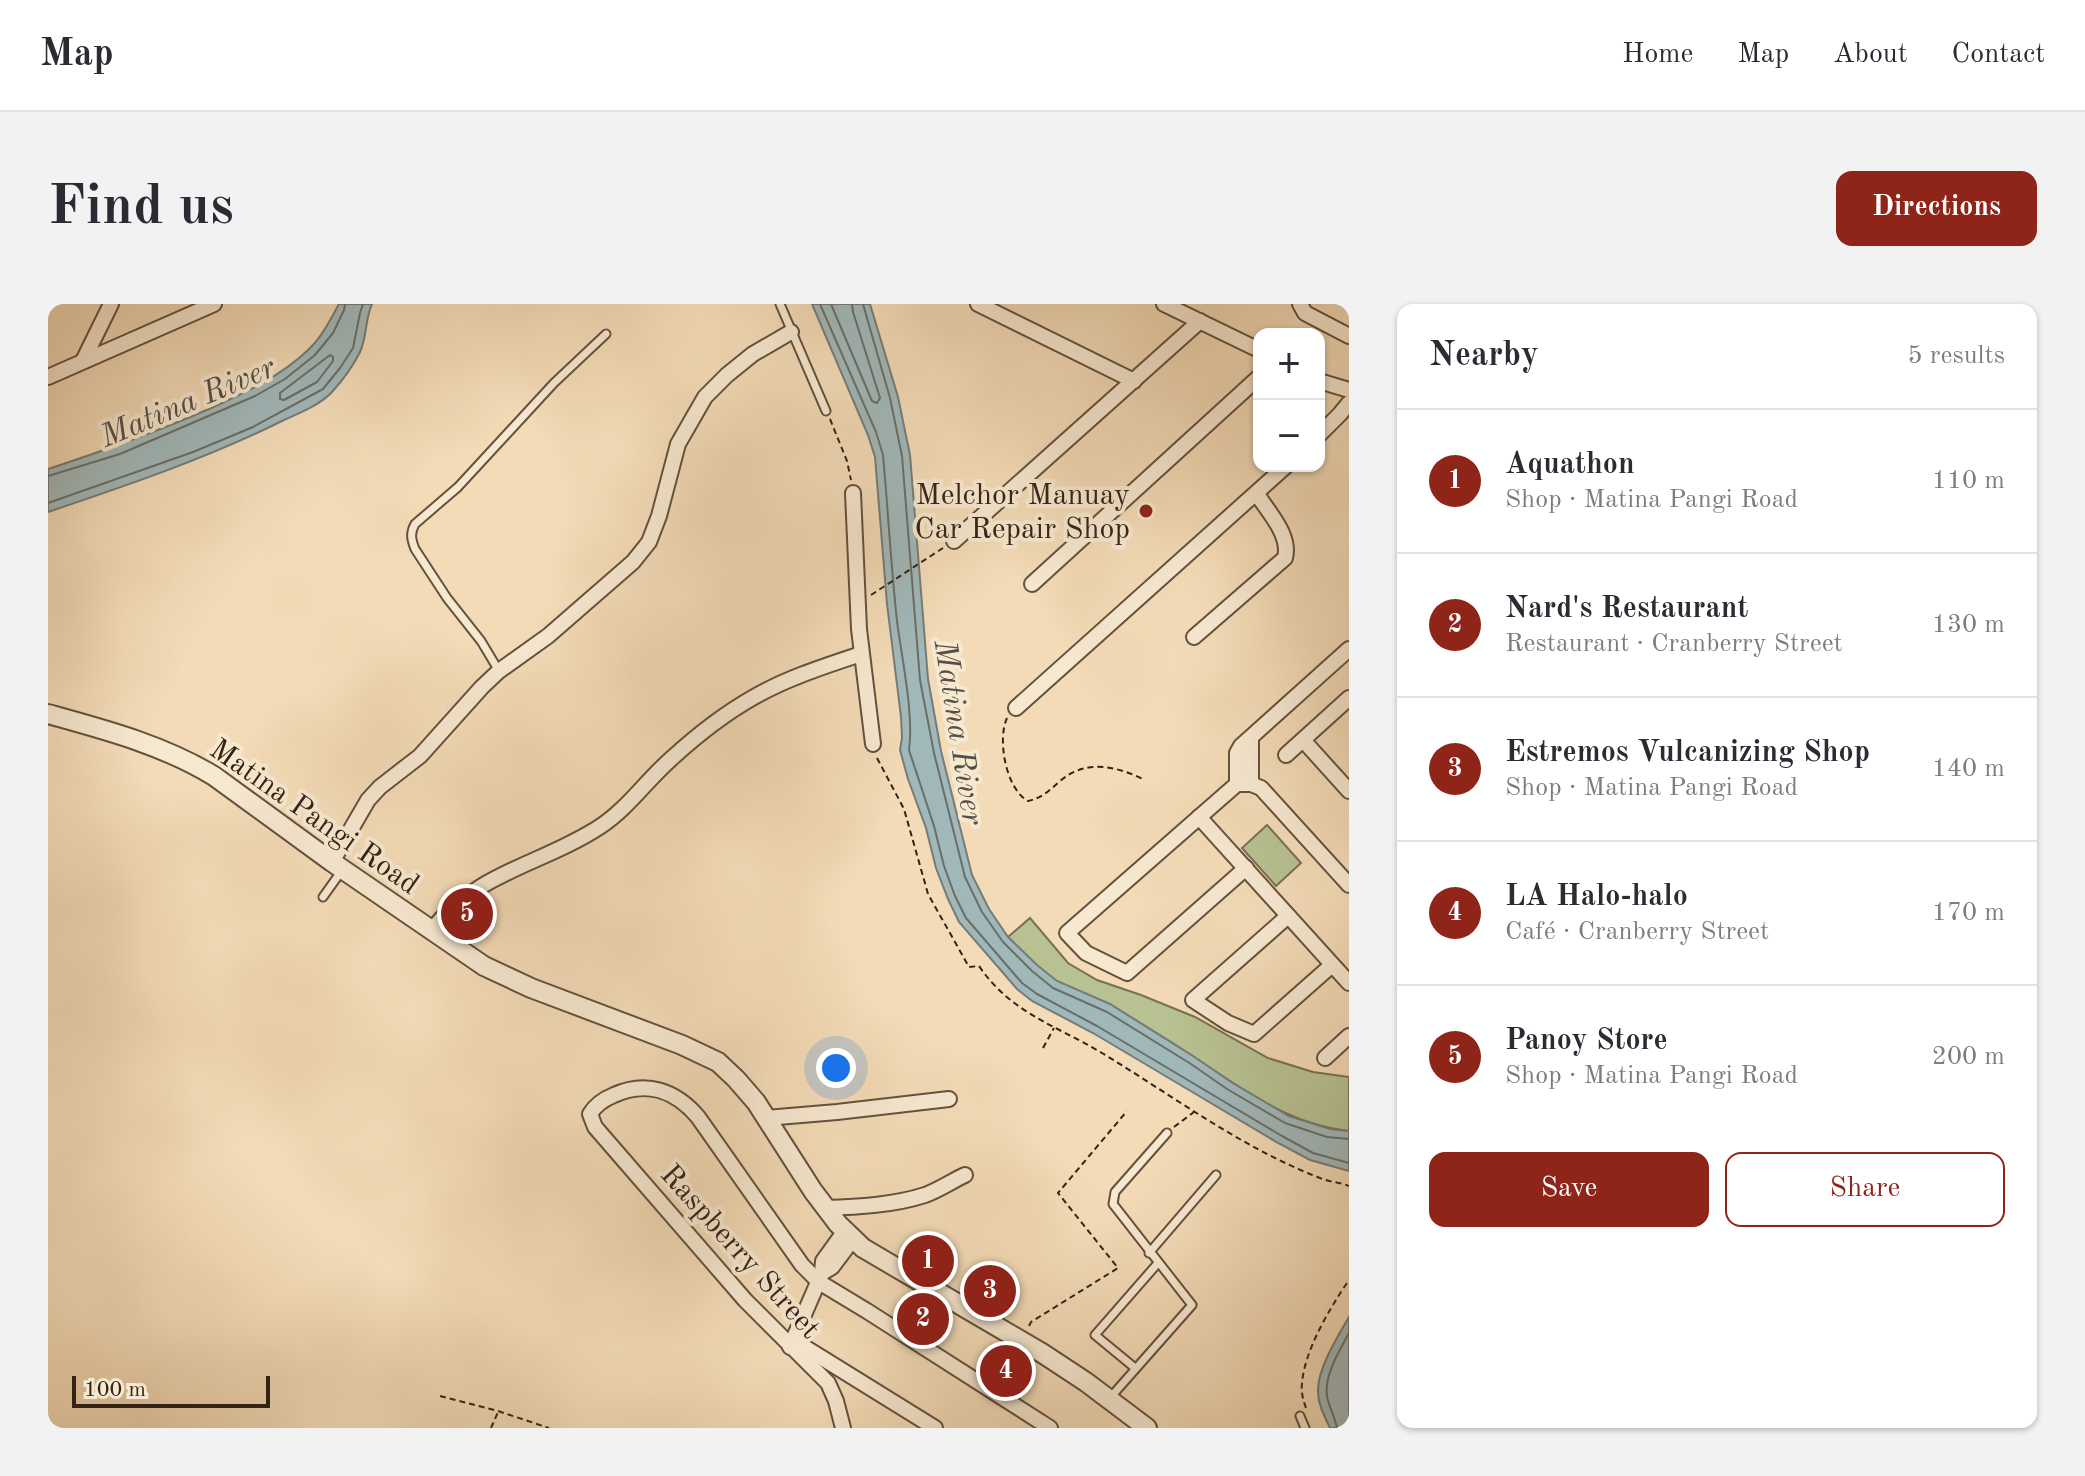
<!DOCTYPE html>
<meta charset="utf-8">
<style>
:root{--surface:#fff;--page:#f2f2f3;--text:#2b2b33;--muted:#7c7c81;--line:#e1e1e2;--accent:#8f2418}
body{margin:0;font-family:"Old Standard TT",serif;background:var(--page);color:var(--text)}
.controls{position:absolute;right:24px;top:24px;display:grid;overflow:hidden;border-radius:16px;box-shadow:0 2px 6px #0004}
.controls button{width:72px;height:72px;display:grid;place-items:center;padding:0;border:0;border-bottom:2px solid var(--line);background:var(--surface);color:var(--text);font:40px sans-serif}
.scale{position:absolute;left:24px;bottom:20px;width:198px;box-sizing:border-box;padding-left:8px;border:4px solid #342315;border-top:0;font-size:22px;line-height:28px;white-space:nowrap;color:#342315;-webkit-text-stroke:6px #f7e8d0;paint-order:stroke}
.you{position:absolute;left:788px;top:764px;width:28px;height:28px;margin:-20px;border:6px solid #fff;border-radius:50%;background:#1a73e8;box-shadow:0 0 0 12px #1a73e833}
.badge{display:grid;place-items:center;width:52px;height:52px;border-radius:50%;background:var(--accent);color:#fff;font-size:26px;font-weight:700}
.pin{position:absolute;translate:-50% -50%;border:4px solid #fff;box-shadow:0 2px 8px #0006}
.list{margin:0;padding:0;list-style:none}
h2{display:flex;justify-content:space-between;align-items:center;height:104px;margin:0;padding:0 32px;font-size:34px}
h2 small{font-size:26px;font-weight:400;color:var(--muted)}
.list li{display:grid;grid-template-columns:52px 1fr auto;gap:24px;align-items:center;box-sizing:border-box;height:144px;padding:0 32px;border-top:2px solid var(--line)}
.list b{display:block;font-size:30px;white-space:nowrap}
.list p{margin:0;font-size:26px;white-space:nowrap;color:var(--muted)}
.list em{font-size:26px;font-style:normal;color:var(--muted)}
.actions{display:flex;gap:16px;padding:24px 32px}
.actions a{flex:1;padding:18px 0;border:2px solid var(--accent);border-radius:16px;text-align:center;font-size:28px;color:var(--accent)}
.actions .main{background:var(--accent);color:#fff}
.map{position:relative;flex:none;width:1301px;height:1124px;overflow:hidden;border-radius:16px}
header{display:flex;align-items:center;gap:48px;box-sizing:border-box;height:112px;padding:0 40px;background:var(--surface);border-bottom:2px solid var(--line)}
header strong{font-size:38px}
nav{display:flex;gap:44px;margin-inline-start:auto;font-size:28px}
.intro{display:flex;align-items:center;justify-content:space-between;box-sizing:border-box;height:192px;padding:0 48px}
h1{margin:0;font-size:56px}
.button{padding:20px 36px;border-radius:16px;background:var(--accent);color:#fff;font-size:28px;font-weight:700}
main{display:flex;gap:48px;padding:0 48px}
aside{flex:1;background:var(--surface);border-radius:16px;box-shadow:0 2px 6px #0004}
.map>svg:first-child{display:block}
.green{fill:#b8c191;stroke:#767253;stroke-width:2}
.water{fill:#a1b8ba;stroke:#757c78;stroke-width:2}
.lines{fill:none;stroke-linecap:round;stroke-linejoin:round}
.shore{stroke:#6a6e68;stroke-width:2}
.service-casing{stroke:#64513e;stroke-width:11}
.minor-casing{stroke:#64513e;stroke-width:18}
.tertiary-casing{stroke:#64513e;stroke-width:22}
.path{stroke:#342315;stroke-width:2;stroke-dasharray:6 4;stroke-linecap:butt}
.service{stroke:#f7e8d0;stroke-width:7}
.minor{stroke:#f7e8d0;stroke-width:14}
.tertiary{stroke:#f7e8d0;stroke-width:18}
.poi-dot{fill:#8f2418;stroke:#f7e8d0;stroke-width:3}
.labels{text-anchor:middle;stroke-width:8;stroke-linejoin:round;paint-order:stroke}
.poi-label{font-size:30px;fill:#342315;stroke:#f7e8d0;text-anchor:end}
.street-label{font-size:30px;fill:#342315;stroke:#f7e8d0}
.water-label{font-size:32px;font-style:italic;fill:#555047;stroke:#f7e8d0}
</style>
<header>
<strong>Map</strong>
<nav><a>Home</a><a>Map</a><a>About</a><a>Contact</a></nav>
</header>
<div class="intro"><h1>Find us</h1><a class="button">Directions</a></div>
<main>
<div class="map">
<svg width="1301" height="1124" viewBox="0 0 1301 1124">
<rect width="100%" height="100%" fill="#f3dbb7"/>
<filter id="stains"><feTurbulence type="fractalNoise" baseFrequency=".0025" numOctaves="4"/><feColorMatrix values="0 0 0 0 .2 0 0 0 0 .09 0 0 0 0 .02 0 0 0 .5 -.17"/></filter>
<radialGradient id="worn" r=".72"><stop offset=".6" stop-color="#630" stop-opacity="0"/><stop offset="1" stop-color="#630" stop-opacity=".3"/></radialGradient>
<!-- green -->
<g class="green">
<path d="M1219,521L1253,559L1228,582L1194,544Z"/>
<path d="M982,614L1020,659L1049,676L1093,691L1147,713L1220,754L1265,768L1301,773V827C1242,821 1197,787 1149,755C1125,739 1100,724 1076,709C1055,696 1032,690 1010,678C991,667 976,648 960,633Z"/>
</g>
<!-- water -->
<g class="water">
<path d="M291,0H324C317,15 319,33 312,48C305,62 294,77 284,88C272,101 251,109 236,116C160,154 80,181 0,208V165C55,147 108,128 161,105C196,89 232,73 260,46C274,33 282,16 291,0Z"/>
<path d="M764,0H822L850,93L862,151L880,375L893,447L924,571L941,605L960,633L989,661L1009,677L1062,700L1148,754L1183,778L1241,812L1282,825L1301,827V867L1262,856L1230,839L1045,729L984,697L969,685L911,618L900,595L888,564L878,524L860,475L852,446L854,434L853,413L839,300L827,153L820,131Z"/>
<path d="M1301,1013V1124H1282C1277,1113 1270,1101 1270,1088C1269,1065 1290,1032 1301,1013Z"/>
</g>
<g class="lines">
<!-- shore -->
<g class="shore">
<path d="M772,0L828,128L835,151C840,206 843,262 849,317C854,356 866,410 861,446L886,522L896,562L907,592L918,614L974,679L989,690L1049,722L1234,832L1265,849L1301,859"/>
<path d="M783,0L824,97L829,99L832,94L805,8L804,0"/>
<path d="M815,0L842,94L854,152L872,376L886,449L917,573L934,608L955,638L984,667L1005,684L1059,708L1143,760L1179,785L1237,819L1279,833L1301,835"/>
<path d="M282,51L285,53V57L269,78L236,96L232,95V89Z"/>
<path d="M0,172L72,150L207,92L237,75L267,51L285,29L296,6L297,0"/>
<path d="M0,199L145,148L205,123L275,85L292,64L305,44L312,9L315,0"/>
<path d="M1289,1124C1287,1113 1281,1104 1279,1092C1276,1072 1291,1047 1301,1029"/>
</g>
<!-- service casing -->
<g class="service-casing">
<g id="service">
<path d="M732,0L778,107"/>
<path d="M451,367L433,337L399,294L367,245C363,235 362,229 367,220L410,183L506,79L558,30"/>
<path d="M275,593L295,565"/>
<path d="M1101,949L1168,871"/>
<path d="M1087,1064L1047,1031L1110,959"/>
<path d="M1061,1095L1144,1001L1065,900L1067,888L1119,829"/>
<path d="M1252,1112L1257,1124"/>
</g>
</g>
<!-- minor casing -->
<g class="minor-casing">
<g id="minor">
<path d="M930,0L1086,77"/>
<path d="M1116,0L1211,46"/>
<path d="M1252,0L1257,9L1301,32"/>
<path d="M35,57L63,0"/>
<path d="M0,73L166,0"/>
<path d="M1271,77L1301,86"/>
<path d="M1271,131L1292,110L1301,99"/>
<path d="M805,189L811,325L825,440"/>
<path d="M906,237L1152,17"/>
<path d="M984,280L1211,73"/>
<path d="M1146,333L1237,254C1243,231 1220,208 1209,190"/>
<path d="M968,404L1238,162"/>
<path d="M1203,434V480"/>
<path d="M1255,436L1301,487"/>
<path d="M1238,451L1301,394"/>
<path d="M1189,480V449L1193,442L1301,345"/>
<path d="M1151,513L1301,679"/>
<path d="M284,558L320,496L332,483L372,452L434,383L451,367L500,332L585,258L601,238L611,212L630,140L657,93L679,71L705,50L743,28"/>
<path d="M1198,564L1079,669L1038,649L1019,629L1189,480H1203L1213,484L1301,581"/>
<path d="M1240,612L1145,696L1180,719L1206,730L1284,661"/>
<path d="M383,627C429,567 494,561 553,522C580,504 598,477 623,455C648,432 676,410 706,393C739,374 777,362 813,350"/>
<path d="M1277,754L1301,732"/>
<path d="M718,814L789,808L901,795"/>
<path d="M777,904C810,903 846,901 877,891C891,886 904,877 917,871"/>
<path d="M774,969L784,963L805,935"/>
<path d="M745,1036L887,1124"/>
<path d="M742,1043L774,969L775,957L796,928"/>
<path d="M795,1124L788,1097L780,1079L697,996L547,823L542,810C548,800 556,795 566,791C599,776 628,787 650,813L754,961L771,978L819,1007L1002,1124"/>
</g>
</g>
<!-- tertiary casing -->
<g class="tertiary-casing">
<path id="tertiary" d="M0,410C58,426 115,441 166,472L284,558L436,662L483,684L634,741L670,758L688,775L708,798L765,887L790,920L815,944L994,1049L1038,1078L1099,1124"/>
</g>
<!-- path -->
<g class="path">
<path d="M782,115L799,157L803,176"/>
<path d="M823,291L895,244"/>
<path d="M959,414C949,436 958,485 980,497C994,494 1002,486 1012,477C1038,455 1067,462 1095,475"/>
<path d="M829,454L856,505L880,590L921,663L931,662C963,709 1007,721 1054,749C1125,792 1194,844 1272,874C1281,878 1292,878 1301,882"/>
<path d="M995,744L1006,724"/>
<path d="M1126,823L1146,808"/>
<path d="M981,1022L983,1018L1070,964L1010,889L1079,807"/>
<path d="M392,1092L450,1107L501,1124"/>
<path d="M1258,1104C1255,1096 1253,1088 1254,1079C1257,1045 1282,1004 1301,976"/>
<path d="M443,1124L450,1108"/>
</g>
<!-- service -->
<use href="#service" class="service"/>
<!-- minor -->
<use href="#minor" class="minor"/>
<!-- tertiary -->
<use href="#tertiary" class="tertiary"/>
</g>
<!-- markers -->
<circle class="poi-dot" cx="1098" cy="207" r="8"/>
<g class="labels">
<!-- poi labels -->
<g class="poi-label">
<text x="1082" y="200">Melchor Manuay<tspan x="1082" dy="34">Car Repair Shop</tspan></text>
</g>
<!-- street labels -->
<g class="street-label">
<text transform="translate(267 512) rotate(35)" y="10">Matina Pangi Road</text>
<text transform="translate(693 947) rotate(48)" y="10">Raspberry Street</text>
</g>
<!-- water labels -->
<g class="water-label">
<text transform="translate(139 97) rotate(-23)" y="11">Matina River</text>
<text transform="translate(912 428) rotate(81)" y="11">Matina River</text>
</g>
</g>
<rect width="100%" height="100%" filter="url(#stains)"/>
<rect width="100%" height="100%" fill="url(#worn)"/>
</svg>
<div class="controls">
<button>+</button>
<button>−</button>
</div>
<div class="scale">100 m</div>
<div class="you"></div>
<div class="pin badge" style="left:880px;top:957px">1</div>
<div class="pin badge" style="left:875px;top:1015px">2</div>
<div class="pin badge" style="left:942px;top:987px">3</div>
<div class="pin badge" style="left:958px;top:1067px">4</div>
<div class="pin badge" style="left:419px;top:610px">5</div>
</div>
<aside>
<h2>Nearby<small>5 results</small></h2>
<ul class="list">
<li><span class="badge">1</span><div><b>Aquathon</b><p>Shop · Matina Pangi Road</p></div><em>110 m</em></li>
<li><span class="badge">2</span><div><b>Nard's Restaurant</b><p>Restaurant · Cranberry Street</p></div><em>130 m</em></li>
<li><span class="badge">3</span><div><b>Estremos Vulcanizing Shop</b><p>Shop · Matina Pangi Road</p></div><em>140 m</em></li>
<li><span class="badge">4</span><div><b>LA Halo-halo</b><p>Café · Cranberry Street</p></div><em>170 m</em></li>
<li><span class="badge">5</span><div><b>Panoy Store</b><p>Shop · Matina Pangi Road</p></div><em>200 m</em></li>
</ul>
<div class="actions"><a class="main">Save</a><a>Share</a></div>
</aside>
</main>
